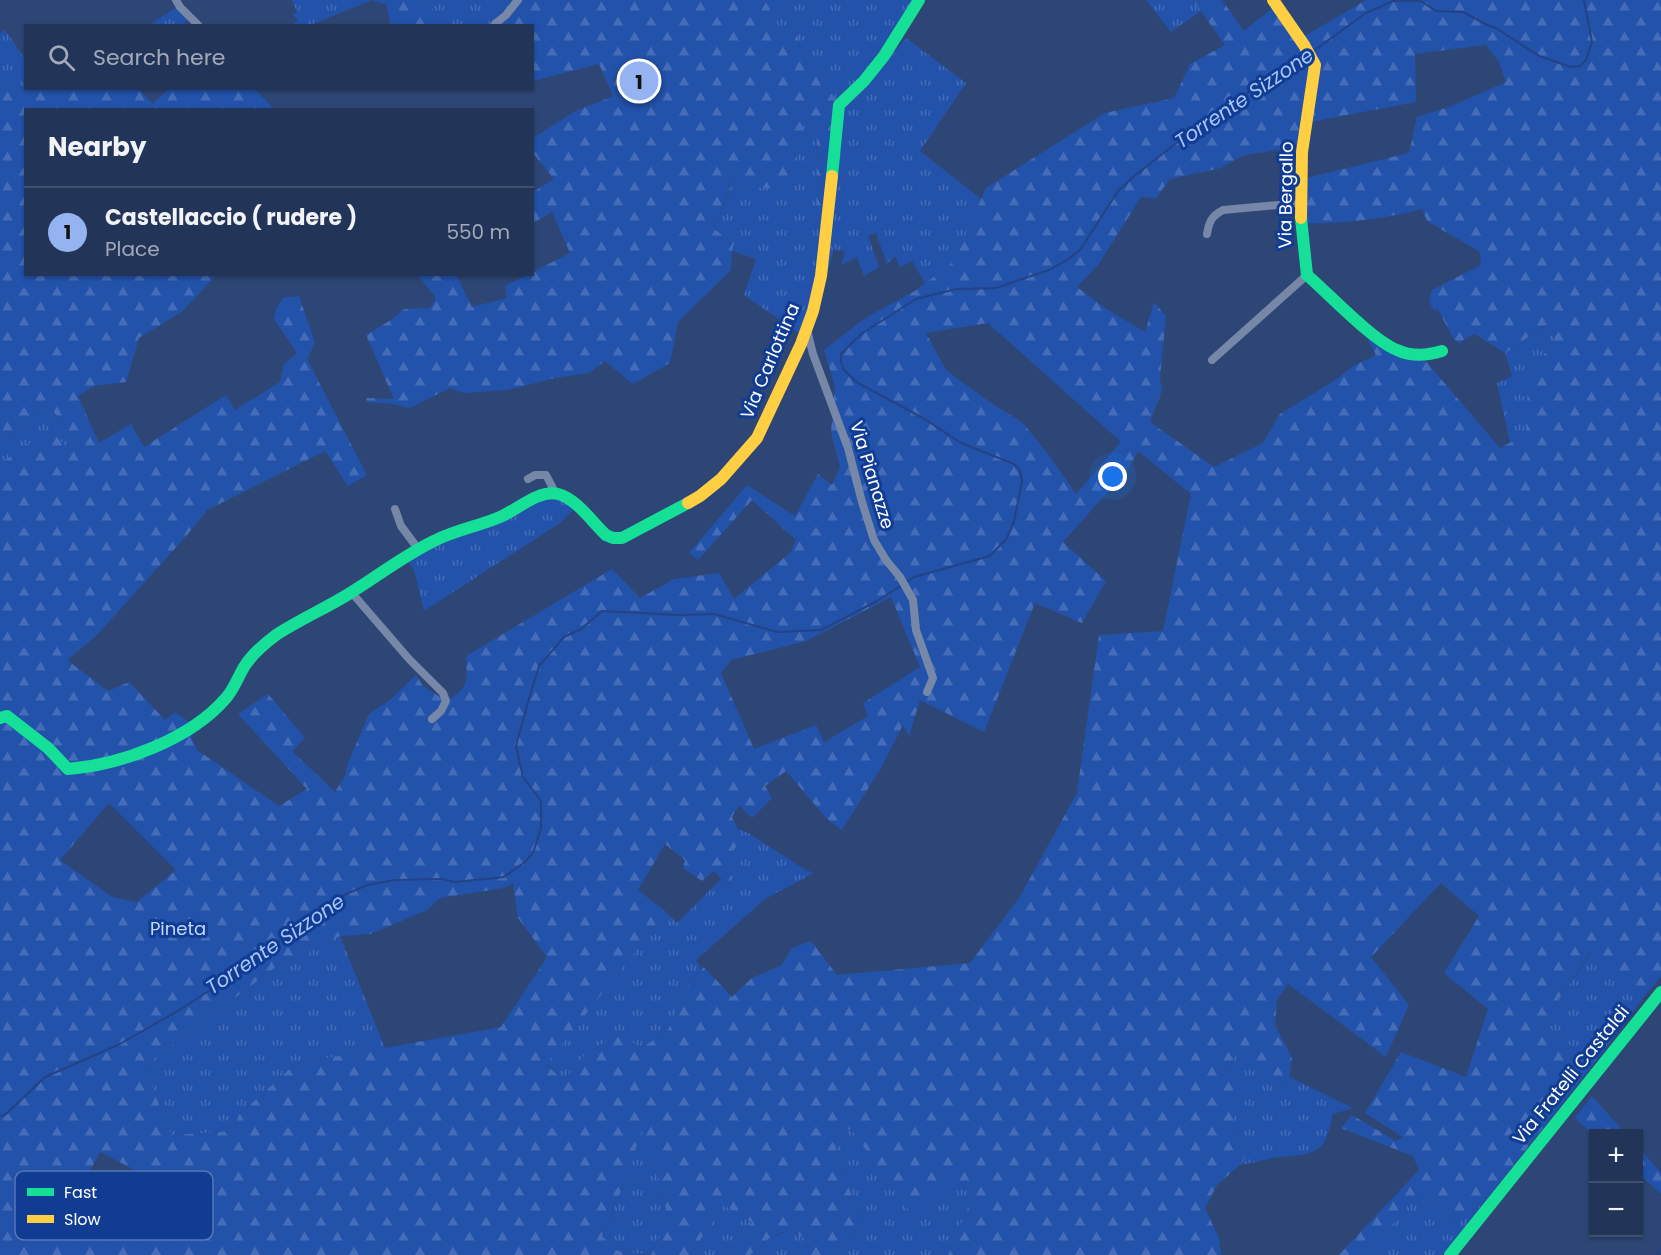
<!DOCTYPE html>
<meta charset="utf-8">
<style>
:root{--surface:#223458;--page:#2e3f61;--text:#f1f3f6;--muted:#a2aaba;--line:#3f4f6e;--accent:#95b2f1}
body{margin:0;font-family:Poppins,sans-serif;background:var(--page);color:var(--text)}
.controls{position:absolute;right:18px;bottom:18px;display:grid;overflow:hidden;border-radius:0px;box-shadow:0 2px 4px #0004}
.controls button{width:54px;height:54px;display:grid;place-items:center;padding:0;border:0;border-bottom:2px solid var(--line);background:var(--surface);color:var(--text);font:30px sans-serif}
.you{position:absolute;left:1113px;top:477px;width:21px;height:21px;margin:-15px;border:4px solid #fff;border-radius:50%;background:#1a73e8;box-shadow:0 0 0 9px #1a73e833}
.badge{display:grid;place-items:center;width:39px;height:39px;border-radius:50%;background:var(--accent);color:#111;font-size:20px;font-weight:700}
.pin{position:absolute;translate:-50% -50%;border:3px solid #fff;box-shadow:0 2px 6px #0006}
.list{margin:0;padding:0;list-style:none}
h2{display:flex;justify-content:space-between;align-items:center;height:78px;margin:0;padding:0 24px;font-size:26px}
h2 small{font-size:20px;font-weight:400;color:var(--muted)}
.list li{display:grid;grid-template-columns:39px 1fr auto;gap:18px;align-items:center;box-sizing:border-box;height:90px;padding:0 24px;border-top:2px solid var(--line)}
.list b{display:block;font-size:22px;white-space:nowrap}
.list p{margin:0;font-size:20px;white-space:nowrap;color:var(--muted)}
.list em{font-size:20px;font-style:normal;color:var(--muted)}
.icon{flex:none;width:33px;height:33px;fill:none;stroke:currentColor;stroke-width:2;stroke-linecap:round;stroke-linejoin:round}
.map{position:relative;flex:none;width:1661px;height:1255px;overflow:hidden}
.search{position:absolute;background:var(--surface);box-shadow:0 2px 4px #0004;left:24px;top:24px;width:510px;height:66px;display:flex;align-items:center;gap:15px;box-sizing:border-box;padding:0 21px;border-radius:0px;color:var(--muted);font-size:22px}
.panel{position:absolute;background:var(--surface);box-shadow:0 2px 4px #0004;left:24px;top:108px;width:510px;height:168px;border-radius:0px}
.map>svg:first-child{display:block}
.grass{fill:url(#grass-tufts)}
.forest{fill:url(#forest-firs);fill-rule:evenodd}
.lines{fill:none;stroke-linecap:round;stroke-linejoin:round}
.stream{stroke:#244384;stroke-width:2}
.street{stroke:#7687a8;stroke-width:8}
.fast{stroke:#16e098;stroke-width:12}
.slow{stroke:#ffcf43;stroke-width:12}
.labels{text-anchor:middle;stroke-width:6;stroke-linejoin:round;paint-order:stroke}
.street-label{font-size:18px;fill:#fff;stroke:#103c93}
.park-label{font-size:18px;fill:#c4d8fe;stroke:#103c93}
.water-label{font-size:20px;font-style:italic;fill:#a9c6fa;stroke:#103c93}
.key{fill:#103c93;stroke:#5876b3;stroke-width:1.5}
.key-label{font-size:16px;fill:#fff}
</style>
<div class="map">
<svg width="1661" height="1255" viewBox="0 0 1661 1255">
<defs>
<pattern id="grass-tufts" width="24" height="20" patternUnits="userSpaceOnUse" patternTransform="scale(1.5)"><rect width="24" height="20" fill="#2352ab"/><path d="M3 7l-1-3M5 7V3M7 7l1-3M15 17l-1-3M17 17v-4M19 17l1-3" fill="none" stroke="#446cb8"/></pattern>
<pattern id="forest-firs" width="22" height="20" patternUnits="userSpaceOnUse" patternTransform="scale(1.5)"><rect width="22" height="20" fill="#2352ab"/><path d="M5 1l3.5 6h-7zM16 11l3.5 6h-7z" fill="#446cb8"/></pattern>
</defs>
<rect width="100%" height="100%" fill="#2e4675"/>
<!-- grass -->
<g class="grass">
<path d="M292,0H370V1L310,25L289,26L298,21L293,14L297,12Z"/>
<path d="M429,0H509L512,18L503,25H439Z"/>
<path d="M765,0H915L864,74L838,102L803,57L795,26L781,31Z"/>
<path d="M1146,0H1193L1201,11L1171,32Z"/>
<path d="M180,5L190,15L183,25L148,26Z"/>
<path d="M5,30L25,59V84L0,90V33Z"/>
<path d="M906,38L966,83L920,151L981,199L954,262L925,283L912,261L900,267L895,256L887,264L876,233L868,236L879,267L864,276L857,257L841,265L845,252L834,249L828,272H823L842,108L864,89Z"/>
<path d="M804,118L817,128L816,215L824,219L821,260L802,335L744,295L756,259L732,251L737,233L725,238L714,229L734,181L752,187Z"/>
<path d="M1547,325L1556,336L1528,379L1527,434L1510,443L1497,383L1512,376L1505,353Z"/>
<path d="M44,405L52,410L81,445L72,453L0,464V444L24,428L29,416Z"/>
<path d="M551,493L576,507L560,523L424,611L414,570L405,558Z"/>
<path d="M737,828L748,833L806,870L814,873L765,899L696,960L702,969L687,986L668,1030L640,1049L622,1034C592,1047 584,1055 564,1080L546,1064L666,912L677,923L721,879L731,889L730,858L741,837Z"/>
<path d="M340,936L385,1048L295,1064L238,1116L235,1131L171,1135L144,1066L276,967Z"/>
<path d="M1592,952L1647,993L1592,1066L1543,1022Z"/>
<path d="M1238,1052L1263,1079L1278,1091L1289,1077L1353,1108L1333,1114C1330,1123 1329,1137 1322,1145C1310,1158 1289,1155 1273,1158C1262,1160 1252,1164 1241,1164L1251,1150L1235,1133L1226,1073Z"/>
<path d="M831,1126L852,1130L913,1216L954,1175L973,1196L948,1255H840L862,1221L840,1166Z"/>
<path d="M642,1129L657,1167L668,1221L651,1255L615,1250L602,1237L624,1184Z"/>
<path d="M1419,1192L1451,1219L1482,1205L1443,1255H1366Z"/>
<path d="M724,1205L752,1222L725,1255H690Z"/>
<path d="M790,1231L801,1235L808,1242L801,1255H750L772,1236Z"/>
</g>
<!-- forest -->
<g class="forest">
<path d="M370,0H429L439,25H391L386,4Z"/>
<path d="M509,0H765L781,31L795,25L803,57L838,102L824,218L816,216L817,128L804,119L791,190L752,187L733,181L714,229L725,237L732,230L737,233L732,251L731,270L678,322L670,363L633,384L605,361L589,373L555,378L507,390L464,393L450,388L409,408L394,404L367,402L366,398L394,399L366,335L394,318L404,309L430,308L436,298L418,275H456L472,307L507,298L505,286L527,275L532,274L533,272L570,253L552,212L533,223V192L554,179L533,153V138L574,112L613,96L599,64L533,81L532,26L503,25L512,18Z"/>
<path d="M1193,0H1222L1244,31L1274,7L1311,65L1300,151L1286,148L1242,156L1221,168L1170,179L1156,198L1141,197L1098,265L1077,287L1105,308L1145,332L1154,302L1166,316L1160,378L1162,390L1150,422L1214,467L1263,443L1280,414L1337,379L1353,366L1376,355L1368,340L1372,336L1395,352L1423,358L1500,448L1526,434L1528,379L1556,336L1546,325L1505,353L1475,334L1463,340L1460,344L1453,338L1438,309L1433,310L1429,300L1432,290L1481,265L1480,252L1427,221L1422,209C1384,219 1344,224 1304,223L1306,178L1409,153L1417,117L1449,107L1506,82L1499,62L1486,45L1415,54L1416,102L1310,122L1319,66L1305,36L1366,0H1661V976L1647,993L1591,952L1543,1022L1592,1066L1482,1205L1451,1219L1419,1192L1366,1255H1339L1419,1170L1413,1156L1341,1128L1352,1115L1396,1141L1403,1137L1365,1113L1401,1052L1466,1077L1488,1009L1444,973L1479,916L1441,883L1371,957L1409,1005L1386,1057L1288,984L1277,1000L1275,1025L1292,1058L1289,1077L1278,1091L1263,1079L1237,1053L1226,1073L1238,1081L1241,1097L1233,1114L1235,1133L1251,1150L1241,1164L1217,1185L1205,1208L1219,1238L1221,1255H948L973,1196L954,1175L949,1183L913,1217L852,1130L831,1126L840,1166L862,1221L840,1255H801L808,1242C786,1219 768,1239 750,1255H725L752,1222L724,1205L690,1255H651L668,1220L657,1167L642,1130L624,1184L602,1236L615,1250L646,1255H0V464L50,429L72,453L81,445L52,410L44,405L29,416L24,428L0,444V90L25,84L26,88L139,89L152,104L169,89H255L274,109L26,110V274L216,275L183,311L139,338L126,382L94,386L78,396L99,443L131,424L144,447L226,395L235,410L280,382L284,364L297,353L274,319L277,307L283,298L299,296L315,343L307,359L367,475L348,486L325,451L207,510L188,534L97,635L67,660L108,691L129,682L165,720L175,712L192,724L191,737L197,750L279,806L307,789L238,714L268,694L305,738L292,751L335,792L345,776L348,763L369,714L391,699L416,675L423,686L446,701C469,689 467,681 466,656L612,569L640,598L674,579L719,573L734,599L791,552L796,540L752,500L698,560L689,553L747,485L795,516L818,474L832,485L840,467L831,432L835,386L824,350L867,317L915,291L953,262L986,188L1105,113L1174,98L1190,64L1225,45ZM988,323L1121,442L1076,494L1048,454L1022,422L988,401L946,370L926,333ZM1138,451L1191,494L1163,631L1099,635L1077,793L1019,898L970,963L837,975L811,941L792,948L782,965L752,978L732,997L704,967L687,986L668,1030L640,1049L622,1033L585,1054L564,1080L546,1065L666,912L638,890L665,844L685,860L683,868L702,881L714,871L732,890L730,858L741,837L732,817L739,805L752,818L772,798L765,786L786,771L827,819L842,830L881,768L903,725L909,736L920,700L984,732L1035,603L1082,623L1106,581L1063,542L1129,468ZM891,597L920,667L863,703L868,716L824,742L816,725L754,749L721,673L731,660L806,641ZM109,803L176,870L137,902L112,897L60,860ZM513,883L518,918L547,957L501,1027L295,1064L238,1116L235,1131L171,1135L144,1066L276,967L340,936L371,934L427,910L440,898L504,888ZM100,1152L175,1191L158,1217L86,1178Z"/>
<path d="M1592,1096L1625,1133L1593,1134L1575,1118Z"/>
<path d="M1639,1148L1661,1173V1194L1639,1174Z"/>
</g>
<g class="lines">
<!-- stream -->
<g class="stream">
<path d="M1312,52L1366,13L1393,1H1421L1436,11L1463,12L1487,25L1496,28L1539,56L1571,67L1580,66L1586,60L1592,42L1584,0"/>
<path d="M906,582L914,577L990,556L1007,538L1014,521L1022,482L1020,470L1014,464L961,443L923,418L858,383L844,370L841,362V354L861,334L916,299L956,289L996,288L1049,270L1067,260L1080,250L1118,191L1133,177L1212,115L1305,57"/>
<path d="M0,1116L5,1115L45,1077L120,1044L181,1009L235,974L291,932L310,915L337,898L367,885L395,880L441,879L455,882L504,877L525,862L533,853L541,828V801L523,777L516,746L528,702L539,666L564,637L581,629L602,611L678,615L714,614L777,632L821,630L877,601L902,585"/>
<path d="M1656,1255L1661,1249"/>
</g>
<!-- street -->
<g class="street">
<path d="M176,0L180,7L199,26"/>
<path d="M495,24L506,15L518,0"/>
<path d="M1207,234C1209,221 1212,216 1223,210L1301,203"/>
<path d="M807,330L813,354L848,448L862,502L874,540L886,560L900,577L913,600L916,630L933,678L927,692"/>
<path d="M1212,360L1307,275"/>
<path d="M528,479L535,475H546L556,494"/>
<path d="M395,509L401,526L419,550"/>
<path d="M352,593L409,659L443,693L446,701L441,711L432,719"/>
</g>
<!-- fast -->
<g class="fast">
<path d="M832,176L839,105L864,81L884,56L919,0"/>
<path d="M1301,218L1307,275C1329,294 1372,340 1397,350C1412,357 1426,356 1442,351"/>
<path d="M0,718L7,716L48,748L68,769C121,765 191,739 226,698C234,689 238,677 244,667C252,654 264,644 276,635C299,620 324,609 347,595C377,577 404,555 436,540C456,530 479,526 500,517C517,510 539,489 558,494C577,499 592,522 606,535L613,538H622L688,503"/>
<path d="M1450,1255L1661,992"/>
</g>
<!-- slow -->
<g class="slow">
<path d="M1273,0L1304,45L1315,65L1302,152L1301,218"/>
<path d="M688,503L700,496L721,479L757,438L801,344L813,311L821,276L832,176"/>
</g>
</g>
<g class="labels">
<!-- street labels -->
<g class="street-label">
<text transform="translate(1286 195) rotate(-89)" y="6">Via Bergallo</text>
<text transform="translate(770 361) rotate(-67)" y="6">Via Carlottina</text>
<text transform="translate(872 475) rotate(73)" y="6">Via Pianazze</text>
<text transform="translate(1571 1075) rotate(-51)" y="6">Via Fratelli Castaldi</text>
</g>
<!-- park labels -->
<g class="park-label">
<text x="178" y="935">Pineta</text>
</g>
<!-- water labels -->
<g class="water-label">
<text transform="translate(1244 98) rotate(-34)" y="7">Torrente Sizzone</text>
<text transform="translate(275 944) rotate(-34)" y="7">Torrente Sizzone</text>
</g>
</g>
<!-- legend -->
<rect x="15" y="1171" width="198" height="69" rx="9" class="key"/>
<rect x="27" y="1188" width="27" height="8" fill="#16e098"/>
<rect x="27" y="1215" width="27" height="8" fill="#ffcf43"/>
<g class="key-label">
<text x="64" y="1198">Fast</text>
<text x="64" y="1225">Slow</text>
</g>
</svg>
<div class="controls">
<button>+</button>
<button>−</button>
</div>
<div class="you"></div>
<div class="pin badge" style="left:639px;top:81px">1</div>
<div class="search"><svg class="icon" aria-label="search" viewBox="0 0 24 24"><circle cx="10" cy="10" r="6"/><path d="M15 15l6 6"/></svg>Search here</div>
<section class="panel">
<h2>Nearby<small></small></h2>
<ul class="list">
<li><span class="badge">1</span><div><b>Castellaccio ( rudere )</b><p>Place</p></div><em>550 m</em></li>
</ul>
</section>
</div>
